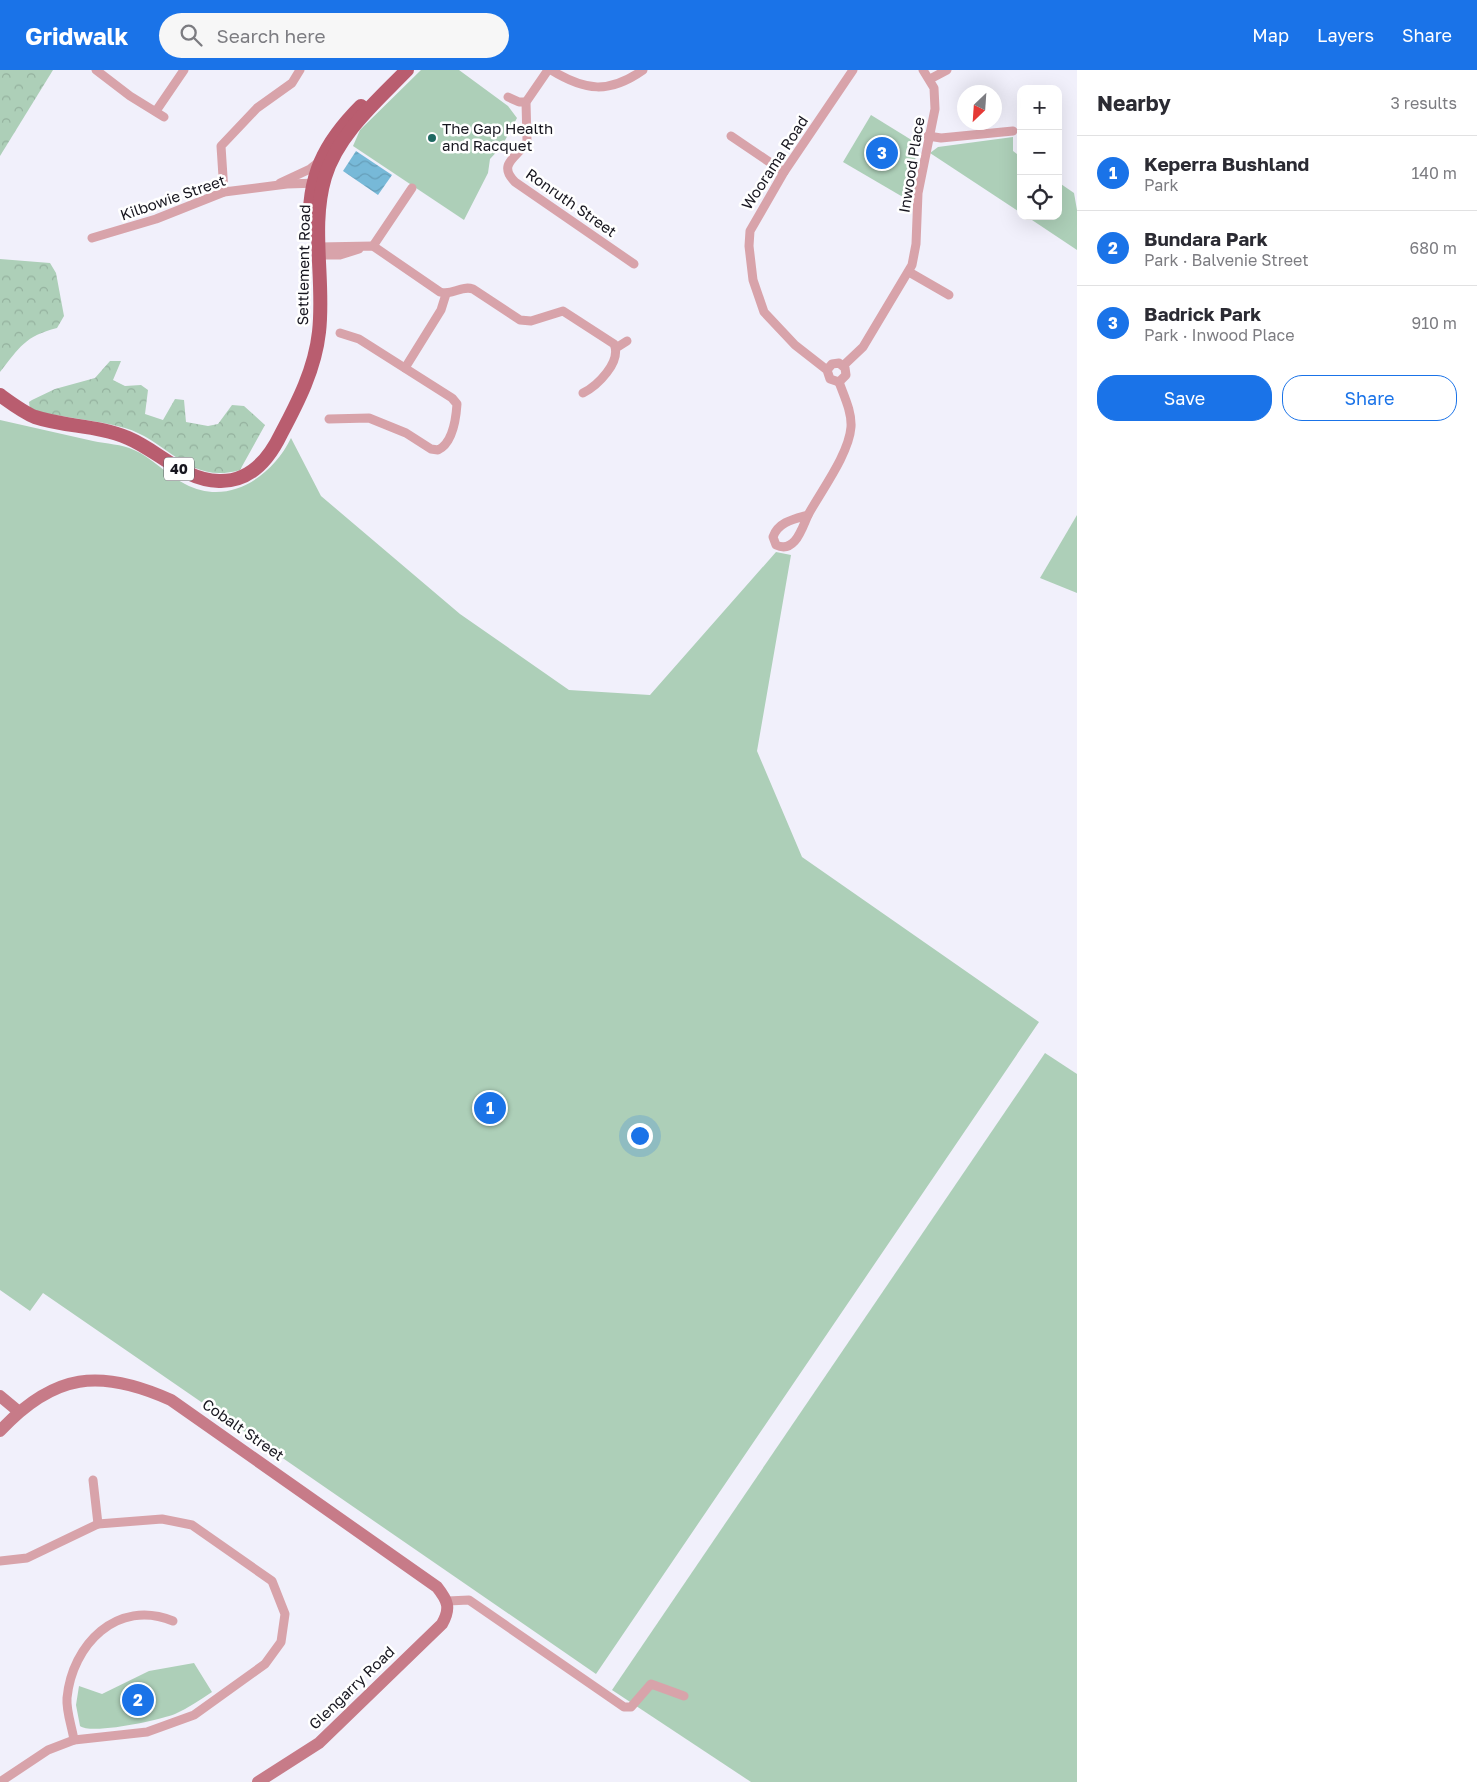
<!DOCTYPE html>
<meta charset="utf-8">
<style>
:root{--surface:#fff;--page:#f7f7f7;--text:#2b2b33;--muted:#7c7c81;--line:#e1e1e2;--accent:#1a73e8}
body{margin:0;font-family:"Golos Text",sans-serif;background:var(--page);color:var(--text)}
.controls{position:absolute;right:15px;top:15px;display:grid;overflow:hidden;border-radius:10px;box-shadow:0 5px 20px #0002}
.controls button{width:45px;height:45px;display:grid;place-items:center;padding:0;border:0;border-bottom:1px solid var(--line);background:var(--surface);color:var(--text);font:25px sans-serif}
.compass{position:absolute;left:957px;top:15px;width:45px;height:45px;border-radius:50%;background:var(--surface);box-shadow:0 5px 20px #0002;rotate:205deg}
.you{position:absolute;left:639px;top:1065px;width:18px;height:18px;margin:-12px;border:4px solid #fff;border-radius:50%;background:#1a73e8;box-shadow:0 0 0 8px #1a73e833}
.badge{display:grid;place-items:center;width:32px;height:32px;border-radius:50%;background:var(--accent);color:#fff;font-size:16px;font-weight:700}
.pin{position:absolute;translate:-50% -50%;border:2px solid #fff;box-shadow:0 1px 5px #0006}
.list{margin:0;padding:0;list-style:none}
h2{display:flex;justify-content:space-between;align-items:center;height:65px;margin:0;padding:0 20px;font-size:21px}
h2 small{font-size:16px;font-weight:400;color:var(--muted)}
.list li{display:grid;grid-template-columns:32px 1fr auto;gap:15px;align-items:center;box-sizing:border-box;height:75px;padding:0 20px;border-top:1px solid var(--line)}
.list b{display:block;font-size:19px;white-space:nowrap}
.list p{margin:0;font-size:16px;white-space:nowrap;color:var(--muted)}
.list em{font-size:16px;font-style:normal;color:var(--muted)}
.actions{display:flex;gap:10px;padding:15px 20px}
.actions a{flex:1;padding:11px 0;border:1px solid var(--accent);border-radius:20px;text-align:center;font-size:18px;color:var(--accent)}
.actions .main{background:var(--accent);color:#fff}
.icon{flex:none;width:28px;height:28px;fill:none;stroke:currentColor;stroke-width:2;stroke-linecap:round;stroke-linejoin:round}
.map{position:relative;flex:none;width:1077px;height:1712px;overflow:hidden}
header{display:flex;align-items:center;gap:30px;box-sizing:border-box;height:70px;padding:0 25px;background:var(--accent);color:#fff}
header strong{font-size:24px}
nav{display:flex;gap:28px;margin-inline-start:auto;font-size:18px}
.search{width:350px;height:45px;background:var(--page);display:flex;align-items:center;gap:12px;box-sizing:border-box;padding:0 18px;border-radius:28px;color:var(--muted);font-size:19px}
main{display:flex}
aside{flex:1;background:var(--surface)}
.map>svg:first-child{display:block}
.forest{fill:url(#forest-crowns)}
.park{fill:#adcfb8}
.water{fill:url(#water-waves)}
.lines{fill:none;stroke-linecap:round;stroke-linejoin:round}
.street{stroke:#d8a3aa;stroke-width:9}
.secondary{stroke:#c77b88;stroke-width:12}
.primary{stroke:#b95d6f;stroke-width:14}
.poi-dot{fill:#1f6962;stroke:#fff;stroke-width:2}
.labels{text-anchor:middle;stroke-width:5;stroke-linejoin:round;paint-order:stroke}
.shield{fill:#fff;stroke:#5d5c62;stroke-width:1}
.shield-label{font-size:14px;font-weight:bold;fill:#17161f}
.poi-label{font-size:15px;fill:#17161f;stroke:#fff;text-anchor:start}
.street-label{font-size:15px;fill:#17161f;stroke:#fff}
</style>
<header>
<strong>Gridwalk</strong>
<div class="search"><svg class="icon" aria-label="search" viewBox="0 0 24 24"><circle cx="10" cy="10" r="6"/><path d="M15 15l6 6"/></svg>Search here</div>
<nav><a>Map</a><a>Layers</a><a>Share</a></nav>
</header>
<main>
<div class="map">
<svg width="1077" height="1712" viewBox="0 0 1077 1712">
<defs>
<pattern id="forest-crowns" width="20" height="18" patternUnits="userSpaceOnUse" patternTransform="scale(1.25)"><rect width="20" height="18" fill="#adcfb8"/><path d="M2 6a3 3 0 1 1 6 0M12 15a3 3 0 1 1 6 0" fill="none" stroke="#94b19e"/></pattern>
<pattern id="water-waves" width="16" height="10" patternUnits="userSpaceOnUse" patternTransform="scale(1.25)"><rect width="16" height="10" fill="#77b9d8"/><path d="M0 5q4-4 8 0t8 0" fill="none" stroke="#669eb9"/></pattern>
</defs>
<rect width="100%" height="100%" fill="#f1f0fb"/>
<!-- forest -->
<g class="forest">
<path d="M0,0H53L0,86Z"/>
<path d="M0,189L50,193L56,203L64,246L57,258C25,266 20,277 0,302Z"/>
<path d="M110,291H121L113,310L125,316L141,315L148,320L145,344L163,350L175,329L184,330L186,352L208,356L218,354L232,335L244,336L265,355L240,400C188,415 169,371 125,358C97,350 60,347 30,340L29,332L32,330L55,319L95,308Z"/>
</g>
<!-- park -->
<g class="park">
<path d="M421,0H459L508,36L517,48L502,76L490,89L488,103L464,150L353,76L360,60Z"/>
<path d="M871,45L918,74L908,130L843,92Z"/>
<path d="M1013,67V81L1021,87V143L930,83L938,77Z"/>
<path d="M1058,112L1074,123L1077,140V180L1026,146H1058Z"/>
<path d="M0,350C31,357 62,364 93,371C106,374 122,374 134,380C151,387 167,405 185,414C228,437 272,407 291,368L321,426L460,544L569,620L650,625L776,482L791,485L757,681L802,787L1039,952L596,1604L43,1223L30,1241L0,1220Z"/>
<path d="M1077,445V523L1040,508Z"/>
<path d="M1045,983L1077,1004V1712H751L612,1620Z"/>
<path d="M194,1593L212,1622C200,1630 188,1638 175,1644C160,1650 92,1665 80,1656L76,1635L79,1616L102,1624L149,1601Z"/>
</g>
<!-- water -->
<path class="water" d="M356,81L392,105L378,125L343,101Z"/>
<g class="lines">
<!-- street -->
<g class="street">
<path d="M96,0L130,26L164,47"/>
<path d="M548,0L526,32L527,71C519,87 496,93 515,112L634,194"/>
<path d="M551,0C585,21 609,24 643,0"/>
<path d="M930,9L947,0"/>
<path d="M508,27L519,32H526"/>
<path d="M156,41L184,0"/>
<path d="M731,66L784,102"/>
<path d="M928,66L941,68L1013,61"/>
<path d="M280,113L310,99L320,91"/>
<path d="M224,122L221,76L257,38L292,13L300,0"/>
<path d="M92,168L156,149L224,122L287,114L318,113"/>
<path d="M373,176L412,118"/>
<path d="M319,177L373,176L440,222C452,226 461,215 473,219L520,250L531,251L563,241L614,274C622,292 597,316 583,323"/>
<path d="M319,185H340L359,179"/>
<path d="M909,202L949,225"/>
<path d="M616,278L627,271"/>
<path d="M844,295L863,277L912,195L916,174L918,123L935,39L934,18L923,0"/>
<path d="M405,298L441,240L446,224"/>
<path d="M827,300L832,294L839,293L845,298L846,305L839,312L830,309L827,300L795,275L764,242L753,210L749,176L750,161L784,102L853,0"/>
<path d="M329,349L369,348L406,363L431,379L438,380C453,373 456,349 457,334L452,328L359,269L340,263"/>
<path d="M808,445C821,421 849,384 851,357C852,342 844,326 839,312"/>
<path d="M808,445C802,458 795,484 776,475L773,467C778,452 794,449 808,445Z"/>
<path d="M93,1410L98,1454"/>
<path d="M0,1491L27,1488L98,1454L162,1449L192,1455L272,1511L285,1544L281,1572L265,1594L194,1645L147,1662L74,1670L48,1680L0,1712"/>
<path d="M448,1531L469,1530L624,1637H631L651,1614L684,1626"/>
<path d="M74,1670C72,1657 66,1641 67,1628C72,1575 117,1528 173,1551"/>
</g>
<!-- secondary -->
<g class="secondary">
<path d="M0,1326L18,1341"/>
<path d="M0,1361C54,1303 100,1298 171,1330L437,1517C448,1531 451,1538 442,1554L319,1673L258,1712"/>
</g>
<!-- primary -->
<g class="primary">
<path d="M310,161C307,107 324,73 361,36"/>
<path d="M0,325C11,333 23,342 35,347C65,357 98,355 128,368C159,381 183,410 219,411C250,412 269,389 281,364C298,332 315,299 319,262C325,211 310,157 325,107C338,64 377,31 407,0"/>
</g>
</g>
<!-- markers -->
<circle class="poi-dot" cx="432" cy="68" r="5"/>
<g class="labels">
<!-- shield labels -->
<rect class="shield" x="164" y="387.5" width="30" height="23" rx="4"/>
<g class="shield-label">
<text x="179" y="404">40</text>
</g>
<!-- poi labels -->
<g class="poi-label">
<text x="442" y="64">The Gap Health<tspan x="442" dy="17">and Racquet</tspan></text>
</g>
<!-- street labels -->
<g class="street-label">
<text transform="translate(775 93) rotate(-57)" y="5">Woorama Road</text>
<text transform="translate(912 95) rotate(-81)" y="5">Inwood Place</text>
<text transform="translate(173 128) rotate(-19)" y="5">Kilbowie Street</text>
<text transform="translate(571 133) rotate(35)" y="5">Ronruth Street</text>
<text transform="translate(304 195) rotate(-89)" y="5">Settlement Road</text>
<text transform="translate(243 1360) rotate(35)" y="5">Cobalt Street</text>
<text transform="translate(352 1618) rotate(-44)" y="5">Glengarry Road</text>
</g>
</g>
</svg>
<div class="controls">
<button>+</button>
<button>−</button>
<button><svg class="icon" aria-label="locate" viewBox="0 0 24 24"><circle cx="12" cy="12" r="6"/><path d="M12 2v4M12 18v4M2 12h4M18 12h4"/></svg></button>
</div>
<svg class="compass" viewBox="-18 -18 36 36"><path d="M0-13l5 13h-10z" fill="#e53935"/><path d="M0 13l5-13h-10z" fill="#7c7c81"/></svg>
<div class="you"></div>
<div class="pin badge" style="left:490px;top:1038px">1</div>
<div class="pin badge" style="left:138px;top:1630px">2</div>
<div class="pin badge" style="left:882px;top:83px">3</div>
</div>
<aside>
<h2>Nearby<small>3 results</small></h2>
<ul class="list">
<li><span class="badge">1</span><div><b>Keperra Bushland</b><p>Park</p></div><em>140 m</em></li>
<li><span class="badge">2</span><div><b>Bundara Park</b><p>Park · Balvenie Street</p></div><em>680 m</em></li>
<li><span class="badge">3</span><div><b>Badrick Park</b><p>Park · Inwood Place</p></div><em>910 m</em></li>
</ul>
<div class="actions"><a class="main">Save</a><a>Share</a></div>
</aside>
</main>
